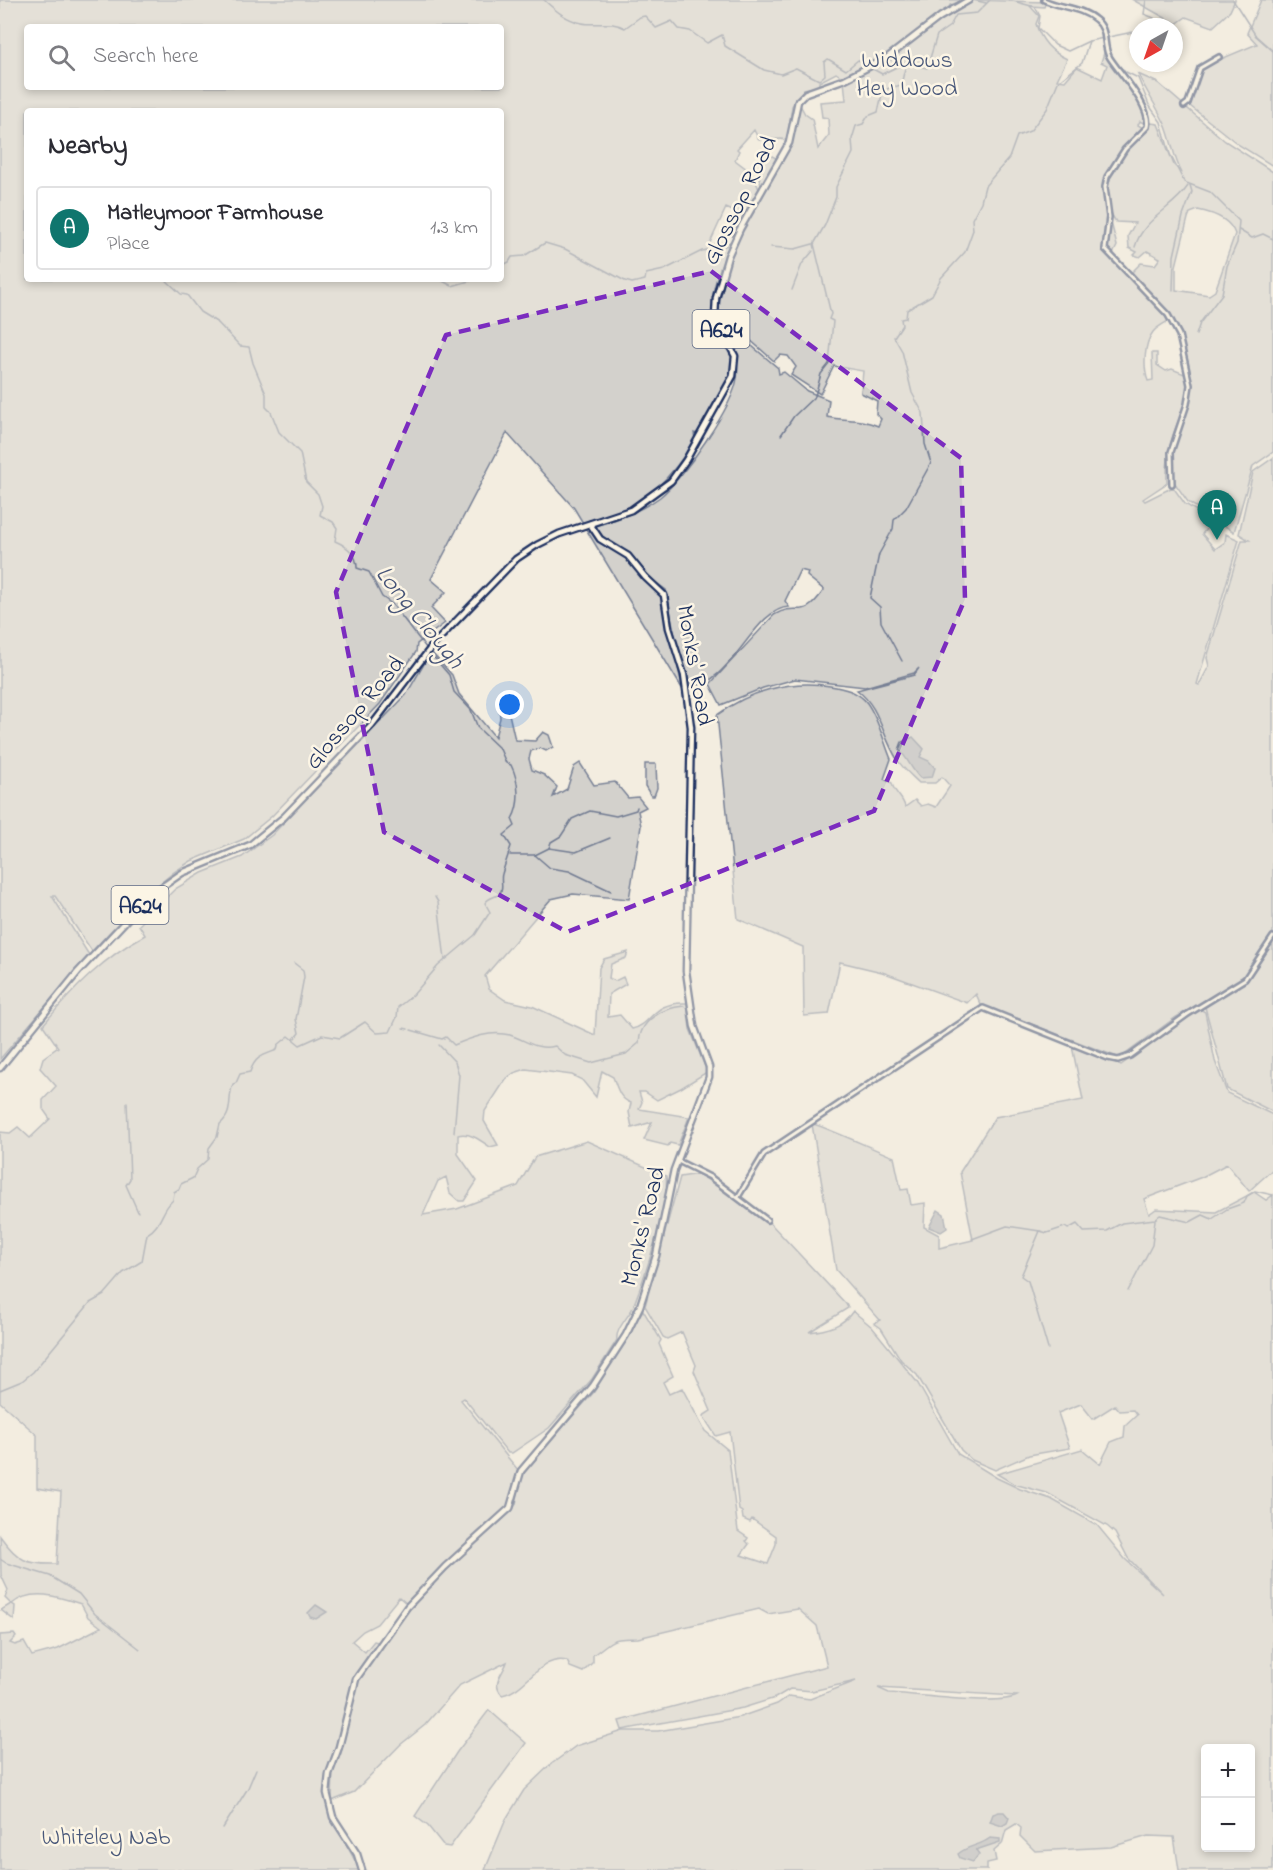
<!DOCTYPE html>
<meta charset="utf-8">
<style>
:root{--surface:#fff;--page:#f7f7f7;--text:#2b2b33;--muted:#7c7c81;--line:#e1e1e2;--accent:#0f766e}
body{margin:0;font-family:"Indie Flower",sans-serif;background:var(--page);color:var(--text)}
.controls{position:absolute;right:18px;bottom:18px;display:grid;overflow:hidden;border-radius:6px;box-shadow:0 3px 9px #0003}
.controls button{width:54px;height:54px;display:grid;place-items:center;padding:0;border:0;border-bottom:2px solid var(--line);background:var(--surface);color:var(--text);font:30px sans-serif}
.compass{position:absolute;left:1129px;top:18px;width:54px;height:54px;border-radius:50%;background:var(--surface);box-shadow:0 3px 9px #0003;rotate:220deg}
.you{position:absolute;left:510px;top:705px;width:21px;height:21px;margin:-15px;border:4px solid #fff;border-radius:50%;background:#1a73e8;box-shadow:0 0 0 9px #1a73e833}
.badge{display:grid;place-items:center;width:39px;height:39px;border-radius:50%;background:var(--accent);color:#fff;font-size:20px;font-weight:700}
.pin{position:absolute;translate:-50% -50px;filter:drop-shadow(0 2px 3px #0008)}
.pin::after{content:'';position:absolute;top:32px;width:21px;height:18px;background:inherit;clip-path:polygon(0 0,100% 0,50% 100%)}
.list{margin:0;padding:0;list-style:none}
h2{display:flex;justify-content:space-between;align-items:center;height:78px;margin:0;padding:0 24px;font-size:26px}
h2 small{font-size:20px;font-weight:400;color:var(--muted)}
.list li{display:grid;grid-template-columns:39px 1fr auto;gap:18px;align-items:center;box-sizing:border-box;height:84px;margin:0 12px 12px;padding:0 12px;border:2px solid var(--line);border-radius:6px}
.list b{display:block;font-size:22px;white-space:nowrap}
.list p{margin:0;font-size:20px;white-space:nowrap;color:var(--muted)}
.list em{font-size:20px;font-style:normal;color:var(--muted)}
.icon{flex:none;width:33px;height:33px;fill:none;stroke:currentColor;stroke-width:2;stroke-linecap:round;stroke-linejoin:round}
.map{position:relative;flex:none;width:1273px;height:1870px;overflow:hidden}
.search{position:absolute;background:var(--surface);box-shadow:0 3px 9px #0003;left:24px;top:24px;width:480px;height:66px;display:flex;align-items:center;gap:15px;box-sizing:border-box;padding:0 21px;border-radius:6px;color:var(--muted);font-size:22px}
.panel{position:absolute;background:var(--surface);box-shadow:0 3px 9px #0003;left:24px;top:108px;width:480px;height:174px;border-radius:6px}
.map>svg:first-child{display:block}
.green{fill:#d3d1cc;stroke:#778095;stroke-width:1.5;fill-rule:evenodd}
.water{fill:#a9acb3;stroke:#707a91;stroke-width:1.5}
.lines{fill:none;stroke-linecap:round;stroke-linejoin:round}
.stream{stroke:#707a91;stroke-width:1.5}
.street-casing{stroke:#1b2f5e;stroke-width:8}
.secondary-casing{stroke:#1b2f5e;stroke-width:9}
.primary-casing{stroke:#1b2f5e;stroke-width:9}
.street{stroke:#fcf5e5;stroke-width:3}
.secondary{stroke:#fcf5e5;stroke-width:4.5}
.primary{stroke:#fcf5e5;stroke-width:4.5}
.marked{fill:none;stroke:#7b2cbf;stroke-width:4.5;stroke-dasharray:12 8;stroke-linejoin:round}
.labels{text-anchor:middle;stroke-width:5;stroke-linejoin:round;paint-order:stroke}
.shield{fill:#fcf5e5;stroke:#5e6a86;stroke-width:1.5}
.shield-label{font-size:22px;font-weight:bold;fill:#1b2f5e}
.park-label{font-size:24px;fill:#49587a;stroke:#fcf5e5}
.street-label{font-size:24px;fill:#1b2f5e;stroke:#fcf5e5}
.water-label{font-size:26px;font-style:italic;fill:#465478;stroke:#fcf5e5}
</style>
<div class="map">
<svg width="1273" height="1870" viewBox="0 0 1273 1870">
<rect width="100%" height="100%" fill="#f3ede0"/>
<filter id="ink" filterUnits="userSpaceOnUse"><feTurbulence type="fractalNoise" baseFrequency=".0167" numOctaves="2"/><feDisplacementMap in="SourceGraphic" scale="12" xChannelSelector="R" yChannelSelector="G"/><feConvolveMatrix kernelMatrix="1 2 1 2 8 2 1 2 1" color-interpolation-filters="sRGB"/></filter>
<g filter="url(#ink)">
<!-- green -->
<g class="green">
<path d="M0,0H964L950,5L949,9L954,12L973,0L1046,2L1044,7L1030,6L1039,16L1036,24C1041,41 1051,52 1067,59L1057,80L1065,81L1077,67L1102,79L1107,65L1101,62L1104,53C1116,69 1148,104 1145,124L1140,121L1138,125L1143,128L1121,151L1104,180L1107,225L1102,249L1170,320C1165,323 1157,327 1153,332C1144,344 1143,367 1148,381L1153,380L1152,353H1157V365L1166,371L1172,369L1187,375C1191,397 1180,414 1173,435C1168,453 1166,466 1167,483L1143,499L1145,501L1173,487L1185,504L1213,521L1202,534L1215,549L1225,542L1226,534L1239,540L1197,684L1199,685L1209,666L1207,658L1242,540H1249L1239,534L1253,472L1273,458V934L1244,977L1175,1018L1120,1058L981,1005L976,994L967,1003L882,972L840,962L829,1014L804,1016L803,947L738,919L717,715C748,692 789,679 830,686C843,688 858,691 867,703C878,718 884,742 891,759L884,779L892,783C893,792 903,797 905,807L915,800L921,806L928,804L936,807L950,786L942,777L935,783H919C911,775 902,768 897,759C882,736 880,707 857,690L914,675L919,668L914,673L865,687L795,679L763,688L721,705L710,684L774,615C800,600 801,623 824,590L807,576L808,572L800,570L785,601L789,607C754,608 730,687 689,687L677,647L666,590L650,578L630,553L609,542L595,529L598,525C620,519 641,511 660,497C682,480 734,405 737,378C739,365 737,355 731,343L740,336L778,368L779,374L784,372L807,391L829,400L827,417C846,421 861,418 878,426L881,419L876,414L877,401L861,393L863,371L834,366L820,394L791,375L796,367L788,356L780,355L774,361L717,311L730,258L737,240L792,144L799,103L805,114L812,119L818,149L829,135L828,118L822,117L820,102L846,100L844,81L852,78L851,74L842,77L836,73L819,82V86L804,89L792,106L787,142L782,139L759,140L754,130L737,149L739,151L735,160L752,173L759,189L744,216L726,208L709,245L731,242C722,262 707,296 714,318C719,333 734,347 734,364C733,387 710,414 698,434L694,433L695,439C675,473 649,503 610,516C601,519 592,520 583,523L574,508L507,433L431,579L446,592L431,608L445,623L417,644L416,652L380,704L272,816L244,839L191,861L174,872L142,898L92,951L55,896H52L89,955L0,1059ZM27,27H501V87H27ZM27,111H501V279H27Z"/>
<path d="M1133,0H1235L1230,11L1213,27L1186,17L1176,24Z"/>
<path d="M1261,0H1273V166L1239,145L1190,106L1202,67L1257,44L1247,33Z"/>
<path d="M1138,74L1158,83L1225,141L1273,172V452L1253,466L1234,532L1188,502L1172,479V455L1190,402L1192,384L1179,329L1132,272L1141,263L1155,265L1160,258L1147,251L1140,257L1134,255L1137,252L1129,248L1128,236L1135,223L1116,222C1100,198 1108,171 1126,150C1133,140 1146,134 1151,123L1158,124L1174,165L1182,173C1173,157 1172,140 1165,124C1157,107 1146,91 1138,74ZM1198,210C1213,213 1230,219 1235,234L1215,291L1209,295L1176,290V266L1188,218L1190,213Z"/>
<path d="M768,154L778,159L761,185L758,171Z"/>
<path d="M1111,222L1117,246L1112,256L1106,250Z"/>
<path d="M586,529L621,553L631,561L643,579L661,592L683,690Z"/>
<path d="M431,652L452,675L459,694L495,737L500,718L498,694L505,696L515,740L535,741L543,732L549,735L553,747L546,751L540,748L531,751L529,759L532,770L544,775L557,787L553,797L567,789L574,767L580,763L594,785L615,782L628,798L638,797L646,807L638,811L641,826L629,899L573,894L551,899L485,976L489,989L505,1000L532,1006L595,1035L599,968L604,959L628,952L626,958L611,964L609,978L615,981L623,977L626,984L609,994L608,1017L620,1015L632,1029C652,1025 652,1001 687,1003L690,1029L707,1072L681,1088L657,1100L645,1092H639L642,1102L639,1109L689,1117L678,1145L670,1143L668,1146L644,1140L652,1122L632,1128L629,1112L631,1103C619,1099 617,1087 613,1077L602,1071L596,1097L582,1080L572,1075L526,1069L514,1073L506,1079L485,1111L484,1121L498,1145L490,1147C480,1140 470,1132 458,1135V1154L477,1181L464,1201H459L450,1193L446,1177L438,1181L423,1215L457,1209L518,1186L535,1157L587,1141L666,1176C670,1202 644,1279 633,1307C629,1317 615,1329 617,1340L592,1379L549,1428L512,1453H508L464,1398L461,1400L518,1470L510,1503L503,1512L443,1566L407,1604L399,1597L377,1624L363,1631L352,1641L365,1652L374,1641L378,1642L355,1674L325,1787L328,1811L360,1870H0V1635L14,1634L16,1637L10,1643L15,1645L24,1642L32,1656L58,1649L101,1627L88,1617L81,1604C60,1597 31,1587 12,1604L15,1606L14,1620L1,1610L11,1604L5,1598L8,1590L1,1575L0,1536C18,1561 27,1565 57,1564L61,1492L37,1488V1435L0,1402V1132L10,1133L18,1127L30,1138L50,1119L43,1109V1100L56,1086L40,1068L43,1058L58,1047L43,1025C73,989 104,957 145,935L139,925L175,889L202,873L242,857L272,835L406,695Z"/>
<path d="M645,764H656L657,788L654,796H651L645,786Z"/>
<path d="M1273,942V1112L1227,1089L1205,1007L1247,981Z"/>
<path d="M1200,1009L1205,1012L1215,1061L1227,1093L1273,1115V1169L1249,1191L1227,1164L1202,1177L1144,1199L1149,1214L1156,1209L1216,1212L1254,1192L1266,1200L1273,1195V1870H1179L1174,1837L1148,1836L1111,1847L1035,1851L1020,1836L1021,1828L1016,1824L1006,1830L1002,1844L994,1851L996,1861L987,1863V1870H485L506,1819L524,1790L550,1765L576,1746L623,1731H658L740,1717L777,1704L789,1696L810,1699L856,1681L812,1691L790,1689L775,1698L743,1708L622,1730L619,1721L827,1666L817,1626L798,1609L768,1614L759,1609L638,1638C609,1638 614,1640 593,1655V1662L583,1672L570,1667L567,1661C540,1654 527,1691 502,1695C491,1683 503,1674 507,1662L460,1685L425,1725L400,1745L354,1792L332,1801L333,1773L341,1753L358,1680L363,1670L406,1613L436,1579L512,1511L516,1504L522,1473L594,1392L643,1310L661,1340L659,1344L673,1376L663,1382L669,1394L682,1388L705,1431L728,1450L738,1531L748,1538L746,1541L749,1544L741,1555L768,1564L776,1544V1536L752,1519L750,1522L743,1519L742,1512L739,1510L730,1432L716,1436L703,1416L711,1411L694,1371L696,1365L682,1332L667,1339L663,1337L645,1306L680,1177L699,1174L771,1224L846,1304L848,1308L809,1332C827,1330 843,1326 853,1311L872,1327L917,1382L958,1454L997,1478L1020,1489L1051,1499L1097,1525L1125,1559L1163,1594L1128,1558L1115,1533L1107,1526L1047,1493L1014,1484L997,1474L1082,1449L1100,1464L1111,1442L1124,1437L1125,1426L1137,1415L1133,1410L1120,1411L1115,1405L1093,1419L1081,1404L1058,1413L1070,1448L1029,1455L995,1470L972,1460L961,1450L917,1375L901,1360L881,1328L874,1323L880,1320L836,1270L812,1124C817,1123 882,1153 894,1157L901,1190L908,1189L911,1205L925,1203L924,1227L939,1235V1248L973,1240L960,1172L995,1117L1083,1100L1072,1046L1121,1065ZM878,1688L1017,1696C997,1706 915,1694 889,1693ZM1206,1748H1250V1848H1206Z"/>
<path d="M489,1710L526,1743L450,1847L444,1846L428,1826L415,1816L457,1752Z"/>
</g>
<!-- water -->
<g class="water">
<path d="M913,737L924,749L920,757L929,761L935,768L932,777L920,778C910,768 908,758 899,750L902,742Z"/>
<path d="M938,1210L944,1214L947,1228L941,1232L929,1227Z"/>
<path d="M316,1605L327,1612L316,1619L310,1617L308,1613Z"/>
<path d="M999,1812H1004L1009,1818L1007,1823L1002,1826L990,1822L993,1814Z"/>
<path d="M990,1838L1000,1839V1842L976,1850L979,1854L973,1862L960,1858L958,1854C968,1845 980,1846 990,1838Z"/>
</g>
<g class="lines">
<!-- stream -->
<g class="stream">
<path d="M544,0C555,10 566,20 582,23C596,26 612,20 625,28L640,17L645,16L656,28L672,21L679,29L690,31L707,43L722,35L725,46L764,70L781,74L796,68L819,80L825,75L824,62L828,59L846,70L858,60L868,65"/>
<path d="M973,0L986,3"/>
<path d="M1009,0L1035,7L1040,16L1038,28L1055,45L1068,51L1089,41L1138,31"/>
<path d="M1146,0L1144,14L1154,18L1151,27"/>
<path d="M1233,0L1256,36L1273,51"/>
<path d="M1119,67L1124,70"/>
<path d="M871,68L882,74L905,63L927,68L937,35L950,26L956,15L977,13L990,0"/>
<path d="M1126,72L1138,78L1149,105L1161,122L1170,154L1184,182L1210,192L1239,221L1237,243L1227,266L1222,294L1200,323L1196,335"/>
<path d="M1239,230L1252,238L1263,234L1273,239"/>
<path d="M771,247L795,249L813,244"/>
<path d="M1135,247C1143,218 1173,209 1188,186"/>
<path d="M501,266L509,262L512,257L524,256L545,243L565,249L625,281L632,283L645,280L646,274L664,270L702,251L729,245"/>
<path d="M165,279L181,294L187,295L200,312L218,323L240,346L249,347L253,363L266,394V407L271,412L279,432L300,453L306,482L318,494L322,506L320,515L333,522L337,528L335,541C347,546 357,554 357,568L369,572L382,597L392,604L427,649"/>
<path d="M439,279L452,286L476,279"/>
<path d="M792,290L802,264L813,251"/>
<path d="M1173,290L1174,256L1183,216L1192,192L1190,185"/>
<path d="M781,435L794,416L815,396L821,374L829,364L833,321L829,319L831,314L814,244L825,225L836,197V187L853,153L852,139L856,126L863,124L868,116L878,112L883,90L901,85L906,64"/>
<path d="M902,661L881,622L880,607L870,598L879,554L893,529L894,520L906,508L931,463L925,444L923,413L912,393L902,351L894,337L902,325L901,319L906,318L907,310L932,295L941,278L965,252L973,230L972,219L981,202L985,186L1009,158L1017,136L1030,131L1047,109L1058,82L1082,63L1089,41"/>
<path d="M549,848L576,852L610,838"/>
<path d="M510,855H535L549,848L551,842L561,836L572,819L590,811L616,816L636,810L637,807"/>
<path d="M535,855L550,868L569,871L611,891"/>
<path d="M435,897L438,902L445,960"/>
<path d="M403,1028L408,1029"/>
<path d="M411,1030L442,1039L446,1037L454,1045C471,1038 490,1030 510,1035C526,1040 537,1051 555,1046L565,1055L591,1063L626,1054L639,1043C640,1020 662,1008 684,1006"/>
<path d="M294,1039L299,1033L296,1019L304,977L303,970L294,963"/>
<path d="M439,1045L455,1062L459,1075L454,1132"/>
<path d="M127,1102L130,1179L126,1185L138,1212"/>
<path d="M972,1239L1007,1226L1040,1231"/>
<path d="M1128,1291L1152,1245L1155,1220"/>
<path d="M1048,1349L1028,1281L1021,1276L1040,1231L1047,1233L1065,1227L1068,1229L1077,1224L1084,1232L1107,1231L1122,1223L1155,1219L1160,1215L1190,1222L1203,1215L1212,1219L1227,1209L1244,1203L1247,1196L1255,1191L1273,1195"/>
<path d="M0,1390L22,1381L33,1372L90,1303L104,1295L123,1273L142,1261L147,1234C162,1226 161,1210 173,1200L174,1192L179,1189L181,1184L193,1178L197,1169L208,1159L209,1148L217,1137L220,1124C234,1113 227,1098 233,1084L236,1083L240,1074L250,1072C255,1056 264,1055 277,1050L278,1045L289,1036L300,1045L322,1035L340,1038L365,1022L377,1033L390,1032L397,1017L398,1007L413,995L438,966L475,935L490,912L485,903C489,896 496,898 500,893C504,888 500,880 502,874C505,864 508,856 511,846L504,835L515,826L512,819C521,803 519,781 511,765L506,763L500,749L478,728L471,710L454,692L449,675L430,653"/>
<path d="M0,1559L6,1563L50,1576L79,1594L95,1614L140,1649"/>
<path d="M223,1828L248,1788L256,1769"/>
</g>
<!-- street casing -->
<g class="street-casing">
<g id="street">
<path d="M1044,0C1061,8 1081,7 1096,20C1109,30 1102,46 1110,58C1121,75 1152,107 1147,127L1125,149L1107,177L1105,187L1109,217L1105,249L1168,315L1179,335L1190,385L1187,404L1171,452L1172,484"/>
<path d="M1184,106L1188,103L1200,68L1219,57"/>
<path d="M678,1161L710,1177L767,1220"/>
<path d="M738,1197L764,1154L983,1008L1108,1058L1118,1060L1130,1056L1188,1014L1245,979L1273,937"/>
</g>
</g>
<!-- secondary casing -->
<g class="secondary-casing">
<path id="secondary" d="M362,1870L357,1854L333,1817L327,1793L329,1774L339,1747L356,1679L407,1607L445,1567L510,1508L521,1471L593,1386L626,1335L640,1306L656,1256L674,1170L709,1077V1067L694,1026L686,971L691,727L684,675L669,628L664,595L645,577L628,556L600,539L590,524"/>
</g>
<!-- primary casing -->
<g class="primary-casing">
<path id="primary" d="M0,1068L78,972L149,896L182,873L250,845L284,817L372,725L433,645L516,559L537,545L559,534L631,510L671,481L686,460L733,376L735,356L715,317L716,298L728,256L740,229L789,143L798,101L806,93L845,79L888,57L940,17L969,0"/>
</g>
<!-- street -->
<use href="#street" class="street"/>
<!-- secondary -->
<use href="#secondary" class="secondary"/>
<!-- primary -->
<use href="#primary" class="primary"/>
</g>
</g>
<!-- marked area -->
<path d="M0 0H1273V1870H0ZM711,271L961,458L965,599L874,811L567,932L384,832L336,592L446,335Z" fill="#f3ede0" fill-opacity=".55" fill-rule="evenodd"/>
<path class="marked" d="M711,271L961,458L965,599L874,811L567,932L384,832L336,592L446,335Z"/>
<g class="labels">
<!-- shield labels -->
<g class="shield">
<rect x="692.5" y="310" width="57" height="38" rx="4.5"/>
<rect x="111.5" y="886" width="57" height="38" rx="4.5"/>
</g>
<g class="shield-label">
<text x="721" y="337">A624</text>
<text x="140" y="913">A624</text>
</g>
<!-- park labels -->
<g class="park-label">
<text x="907" y="67">Widdows<tspan x="907" dy="28">Hey Wood</tspan></text>
<text x="106" y="1844">Whiteley Nab</text>
</g>
<!-- street labels -->
<g class="street-label">
<text transform="translate(739 200) rotate(-64)" y="8">Glossop Road</text>
<text transform="translate(696 665) rotate(80)" y="8">Monks' Road</text>
<text transform="translate(354 712) rotate(-50)" y="8">Glossop Road</text>
<text transform="translate(642 1226) rotate(-76)" y="8">Monks' Road</text>
</g>
<!-- water labels -->
<g class="water-label">
<text transform="translate(421 616) rotate(51)" y="9">Long Clough</text>
</g>
</g>
</svg>
<div class="controls">
<button>+</button>
<button>−</button>
</div>
<svg class="compass" viewBox="-18 -18 36 36"><path d="M0-13l5 13h-10z" fill="#e53935"/><path d="M0 13l5-13h-10z" fill="#7c7c81"/></svg>
<div class="you"></div>
<div class="pin badge" style="left:1217px;top:540px">A</div>
<div class="search"><svg class="icon" aria-label="search" viewBox="0 0 24 24"><circle cx="10" cy="10" r="6"/><path d="M15 15l6 6"/></svg>Search here</div>
<section class="panel">
<h2>Nearby<small></small></h2>
<ul class="list">
<li><span class="badge">A</span><div><b>Matleymoor Farmhouse</b><p>Place</p></div><em>1.3 km</em></li>
</ul>
</section>
</div>
